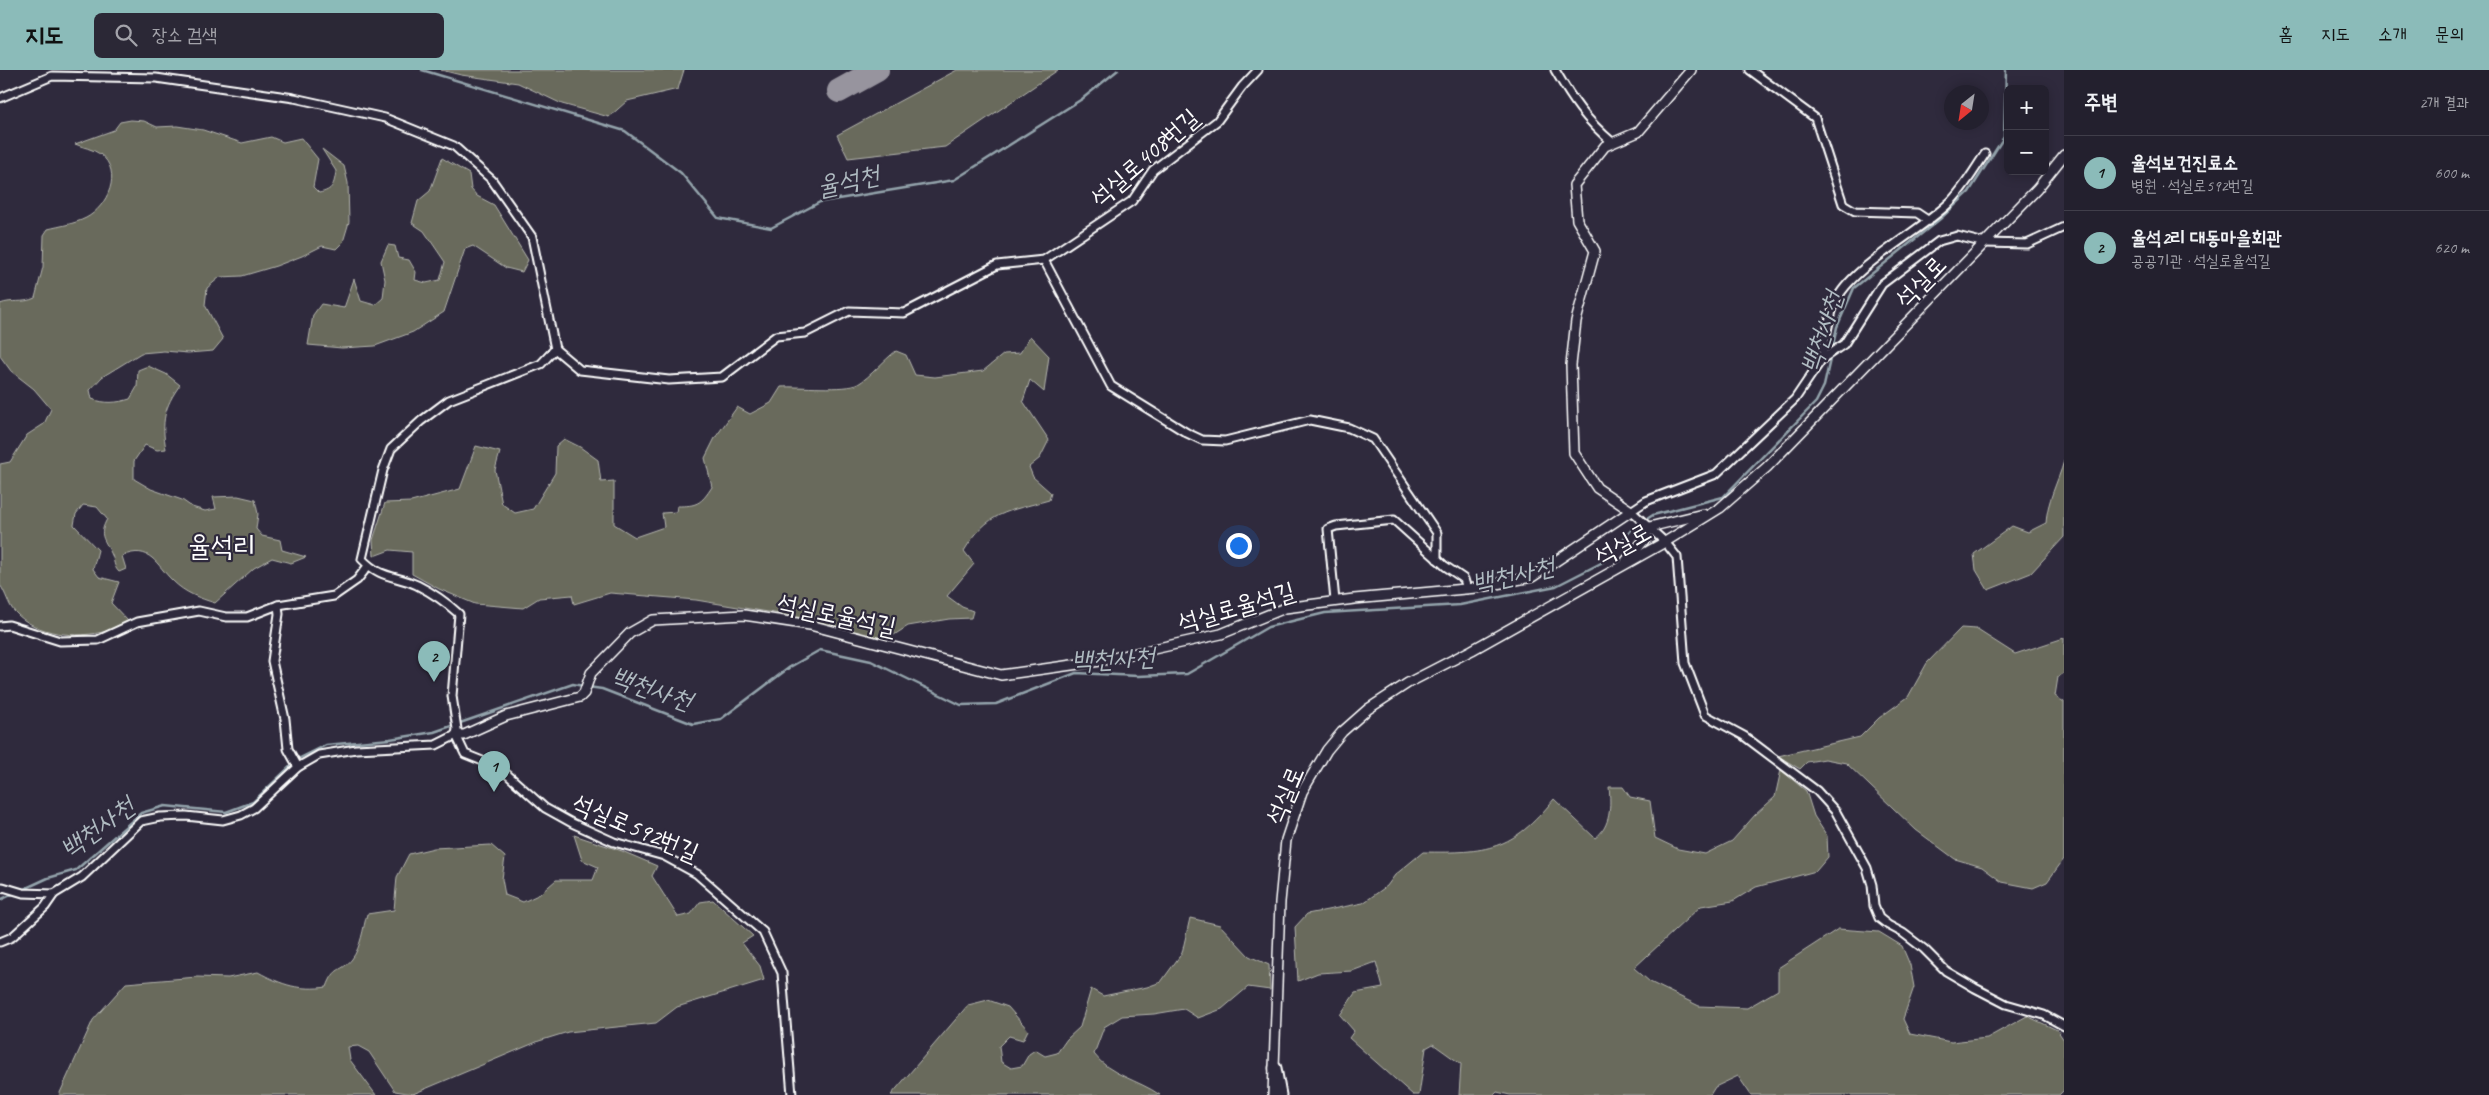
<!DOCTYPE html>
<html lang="ko">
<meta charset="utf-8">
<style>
:root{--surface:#23202e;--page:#2b2836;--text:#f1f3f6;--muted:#a3a3aa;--line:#403e4a;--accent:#8bbbb9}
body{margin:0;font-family:Caveat,"Poor Story",sans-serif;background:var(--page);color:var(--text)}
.controls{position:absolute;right:15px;top:15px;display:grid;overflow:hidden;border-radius:8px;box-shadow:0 2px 12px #0003}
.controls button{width:45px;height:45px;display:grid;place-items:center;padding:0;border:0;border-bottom:1px solid var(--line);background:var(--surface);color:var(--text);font:25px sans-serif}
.compass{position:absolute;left:1944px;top:15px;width:45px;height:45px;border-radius:50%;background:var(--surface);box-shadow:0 2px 12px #0003;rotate:210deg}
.you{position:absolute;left:1238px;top:475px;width:18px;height:18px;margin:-12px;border:4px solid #fff;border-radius:50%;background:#1a73e8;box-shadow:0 0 0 8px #1a73e833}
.badge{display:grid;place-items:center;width:32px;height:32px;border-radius:50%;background:var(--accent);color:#111;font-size:16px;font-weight:700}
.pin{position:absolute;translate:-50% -41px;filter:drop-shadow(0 1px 2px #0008)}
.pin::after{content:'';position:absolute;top:26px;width:18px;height:15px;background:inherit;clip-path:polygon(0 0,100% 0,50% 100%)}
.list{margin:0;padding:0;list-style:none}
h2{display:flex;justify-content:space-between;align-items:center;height:65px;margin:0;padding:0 20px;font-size:21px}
h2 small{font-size:16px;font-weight:400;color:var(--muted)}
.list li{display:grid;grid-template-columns:32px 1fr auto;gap:15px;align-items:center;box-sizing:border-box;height:75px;padding:0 20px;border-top:1px solid var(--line)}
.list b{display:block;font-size:19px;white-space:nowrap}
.list p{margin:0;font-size:16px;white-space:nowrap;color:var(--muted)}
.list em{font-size:16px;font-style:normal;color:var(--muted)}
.icon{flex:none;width:28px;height:28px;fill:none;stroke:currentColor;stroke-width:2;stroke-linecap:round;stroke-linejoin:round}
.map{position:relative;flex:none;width:2064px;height:1025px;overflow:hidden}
header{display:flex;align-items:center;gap:30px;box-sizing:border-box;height:70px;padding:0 25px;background:var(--accent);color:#111}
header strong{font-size:24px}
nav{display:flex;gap:28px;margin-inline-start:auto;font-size:18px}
.search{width:350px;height:45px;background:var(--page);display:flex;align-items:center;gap:12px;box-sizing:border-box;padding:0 18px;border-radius:8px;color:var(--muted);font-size:19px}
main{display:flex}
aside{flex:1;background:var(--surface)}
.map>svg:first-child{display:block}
.green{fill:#696b5c;stroke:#b4b5ae}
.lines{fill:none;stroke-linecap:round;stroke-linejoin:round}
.stream{stroke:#94a4ac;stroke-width:2.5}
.taxiway{stroke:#97949e;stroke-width:24}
.minor-casing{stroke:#fff;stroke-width:11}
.tertiary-casing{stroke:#fff;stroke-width:12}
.trunk-casing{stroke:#fff;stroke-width:15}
.minor{stroke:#2f2a3d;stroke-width:7}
.tertiary{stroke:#2f2a3d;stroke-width:9}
.trunk{stroke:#2f2a3d;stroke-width:11}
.labels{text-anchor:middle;stroke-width:4.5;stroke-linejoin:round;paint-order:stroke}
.street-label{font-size:25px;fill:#fff;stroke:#2f2a3d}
.water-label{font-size:26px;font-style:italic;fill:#afbbc1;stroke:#2f2a3d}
.quarter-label{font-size:28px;fill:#fff;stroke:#2f2a3d}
</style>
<header>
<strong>지도</strong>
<div class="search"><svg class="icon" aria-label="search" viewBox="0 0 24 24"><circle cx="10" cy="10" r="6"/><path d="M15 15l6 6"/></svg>장소 검색</div>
<nav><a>홈</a><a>지도</a><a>소개</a><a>문의</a></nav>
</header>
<main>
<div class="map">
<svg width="2064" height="1025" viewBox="0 0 2064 1025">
<rect width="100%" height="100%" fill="#2f2a3d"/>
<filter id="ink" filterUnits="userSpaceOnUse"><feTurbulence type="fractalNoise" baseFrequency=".02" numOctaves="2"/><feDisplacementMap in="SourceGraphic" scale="10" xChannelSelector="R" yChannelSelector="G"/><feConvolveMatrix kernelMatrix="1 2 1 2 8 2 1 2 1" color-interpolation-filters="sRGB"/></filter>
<g filter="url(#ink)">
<!-- green -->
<g class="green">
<path d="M441,0H684L678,19L627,31L609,47L562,34L518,13L461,5Z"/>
<path d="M957,0H1058L945,77L848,88L837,65Z"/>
<path d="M131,50L144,51L157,57L177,56L203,60L242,73L271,67L283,72L301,68L318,89L313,117L319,123C333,120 334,115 336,101L322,79L344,96L348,113L349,152L343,172L336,179L322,176L302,186L276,196L242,206L220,207L207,218L205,235L223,269L213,281L188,283L164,281L141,283L102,307L90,320L92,329C105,334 117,333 130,329L137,317L138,300L148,296L166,304L180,315C164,337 161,352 166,379L157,380L145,375L134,391V409L151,419L182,430L192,437L205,441L216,439L213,427L238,426L255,430L258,444L256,459L262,466L280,470L282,480L306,487L291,493L272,488L254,498L215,533C199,528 185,523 173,511C156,495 151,474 122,486L126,499L119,502C113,496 115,491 111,483C104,468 98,466 107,449L97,437L83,435L76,444L74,455L98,480L93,499L99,507L119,512L111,533L128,551C121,554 114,559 107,561C77,569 36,565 15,542C8,535 6,523 0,515V394L10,392L27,365L44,354L51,339L34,319L11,301L0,286V234C13,229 22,234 35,228L43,197L44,165L48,159C60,156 74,154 86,148C107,137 124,102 100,84C93,79 82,77 75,74L114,60L120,52Z"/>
<path d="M442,88L469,104L471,119L477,126L494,135L528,190L522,202L506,198L473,176L465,179L444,242L413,262L375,276L342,278L308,275L313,245L321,234L344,238L354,209L361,231L375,235L383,228L385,210L381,191L388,175L395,176L398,188L409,190L416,202L415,210L426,213L440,210L445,192L424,161L412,153L418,131L430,121Z"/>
<path d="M1030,266L1049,286L1044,322L1030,310L1023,331L1049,370L1040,388L1029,397L1033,407L1051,423L1049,430C1007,442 988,441 964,481L974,494L947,526L962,537L973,541L971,548L949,549L908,556L883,572L804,548L696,530L610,523L574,534L572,525L539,528L523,538L475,534L439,519L412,504V482L390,480L374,486L373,470L385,433L411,432L460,419L476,376L500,382L495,400L502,434L515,443L533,439L555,403L556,376L564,369L580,377L598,390L601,412L614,411V454L635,467L664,457L662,443L676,442L677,436C697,436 701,434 712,417L705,388L715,368L737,337L750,344L771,333L781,317C798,316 845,321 858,314C870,307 884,290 896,281L906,285L915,305L935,307L983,301L1004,284L1020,283Z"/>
<path d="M2064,391V467L2031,503L1988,520L1976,500L1974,484L2012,456L2028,462L2046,453C2047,431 2058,412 2064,391Z"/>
<path d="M1961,558L1976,559L2015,584L2064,568V603L2058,607L2055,626L2064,632V789L2047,812L2033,818L2002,812L1982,797L1955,789L1916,760L1846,693L1825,689L1807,692L1800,699L1778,686L1860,667L1879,648L1908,627L1927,593Z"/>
<path d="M1781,700L1806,721L1814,746L1827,766L1828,787L1816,801L1756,817L1733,831L1701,836L1634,898L1650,912L1699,936L1747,938L1778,920V898L1838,859L1879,862L1902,876L1910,895L1914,917L1903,949L1910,964L1951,972L1987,968L2027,946L2057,960L2064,970V1020L2059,1025H1751L1738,1006L1715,1017L1710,1025H1510L1497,1022L1494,1025H1459L1461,994L1433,974L1426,978L1419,1025H1413L1349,968L1354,961L1340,945L1355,923L1383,918L1376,892L1352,901L1318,903L1298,911L1295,857L1307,844L1363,833L1387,816L1395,805L1423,782C1487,783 1512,781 1554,729L1595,768C1611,757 1611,735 1609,717H1623L1630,727L1650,731L1655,768L1678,779L1705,784L1732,771L1755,745L1775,727Z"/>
<path d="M574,765L622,781L657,796L652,806L678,847L691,844L700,832L713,830L753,866L742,873L760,896L764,910L677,937L656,953L568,962L539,971L413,1024L395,1021L369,982L358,976L348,977L350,990L376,1025H59L93,950L126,913L197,907L228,908L258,902C282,915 300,921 327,917C335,895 341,903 352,889C361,877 363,858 367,844L394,840L397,807L409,784L434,778L491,775L505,787L502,809L505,825L523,832L540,824L556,810H593L598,797L582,790Z"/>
<path d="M1190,848L1220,855L1249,886L1269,895L1270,920L1248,917L1222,939L1198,948L1184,939L1154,944L1122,946L1104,957L1094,984C1109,1005 1139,1010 1160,1025H891L968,935L988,930L1008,937L1028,960L1023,970L1009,966L999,976L1001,992L1011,998L1022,996L1029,984L1035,980L1045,986L1057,983L1067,969L1080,957L1091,919L1103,926L1147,917L1161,912L1182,883Z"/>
</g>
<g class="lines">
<!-- stream -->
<g class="stream">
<path d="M422,0L625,61L681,103L718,148L771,158L820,132L954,110L1082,29L1118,0"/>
<path d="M1832,280L1837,257L1854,218L1940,149L1969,122L2004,67L2006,0"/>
<path d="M588,617L602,619L693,654L721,649L790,597L820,580L871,591L961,635L996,634L1076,603L1138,606L1187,604L1268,557L1325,543L1460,535L1556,516L1603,492L1633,458L1653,445L1723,427L1816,332L1824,316L1831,285"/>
<path d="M22,820L48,808L76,800L141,743L165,736L226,742L253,732L298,689L326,675L390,669L434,662L573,614L583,616"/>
<path d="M0,830L17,822"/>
</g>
<!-- taxiway -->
<path class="taxiway" d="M839,21L877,0"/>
<!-- minor casing -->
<g class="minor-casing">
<g id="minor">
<path d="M1555,0C1573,31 1585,49 1613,73"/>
<path d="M1750,0L1815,48L1843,134L1855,141L1917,143L1929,151"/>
<path d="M0,28L52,6L156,8L294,28L385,48L454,76L492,110L532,167L555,279L580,300L669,310L722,307L776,266L805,263L849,241L904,243L997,195L1044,190L1132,131L1153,100L1217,51L1242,17L1258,0"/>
<path d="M2064,157L2027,174L1985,173L1957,166L1939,171L1882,214L1844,274L1822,289L1795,329L1716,404L1646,431L1631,441L1665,472L1677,487L1685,593L1705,645L1744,666L1817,721L1836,742L1867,798L1872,815L1874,836L1879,848L1888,855L1903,863L1924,879L1946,901L1975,918L2006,934L2044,945L2064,956"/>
<path d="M1044,190L1111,316L1187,363L1202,370L1225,371L1310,350L1349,358L1373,369L1437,463V489"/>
<path d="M1822,289C1825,270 1828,250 1835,233C1849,198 1921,161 1949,133C1963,120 1974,100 1985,84"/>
<path d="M1335,531L1328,459L1336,456L1394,450L1445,496L1464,509L1467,519"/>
<path d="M278,535L279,544L272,591L285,649L288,679L298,697"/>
<path d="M0,556L9,555L60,571L98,570L137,552L199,541L226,547H247L278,535L334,526L357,510L368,496"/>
<path d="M456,665L457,659L452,626L459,544C446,532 433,523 417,515C395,505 381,509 362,489L383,400L391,379L421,351L449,330L541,294L555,279"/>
<path d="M456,665L465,684L500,698L545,738L572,753L614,772L664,786L697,804L763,862L782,903L792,1025"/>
<path d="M0,819L3,817L23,823L54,824"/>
<path d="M0,872L12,867L45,837L54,824L82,807L141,751L160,747L186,746L223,750L241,745L254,738L298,697L319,685L356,679L436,675L456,665"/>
</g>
</g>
<!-- tertiary casing -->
<g class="tertiary-casing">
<g id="tertiary">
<path d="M1626,491L1646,468L1649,457L1703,444"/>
<path d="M456,665H464L506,646L580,627L584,623L591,603L630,563L653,550L744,545L810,555L1001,605L1100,591L1221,564L1285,538L1354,529L1476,518L1532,507L1631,441L1597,418L1574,383L1571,295L1576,251L1595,181L1577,150L1574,115L1605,76L1638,62L1691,0"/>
<path d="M1273,1025L1280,832L1286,770L1302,722L1327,680L1342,662L1368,639L1408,613L1472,580L1665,472L1720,438L1767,397L2037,119L2064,85"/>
</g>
</g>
<!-- trunk casing -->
<g class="trunk-casing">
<path id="trunk" d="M1275,998L1280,1025"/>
</g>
<!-- minor -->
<use href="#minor" class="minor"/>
<!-- tertiary -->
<use href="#tertiary" class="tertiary"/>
<!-- trunk -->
<use href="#trunk" class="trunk"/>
</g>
</g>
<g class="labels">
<!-- street labels -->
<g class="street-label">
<text transform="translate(1144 87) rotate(-41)" y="9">석실로408번길</text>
<text transform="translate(1920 211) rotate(-46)" y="9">석실로</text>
<text transform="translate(1622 473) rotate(-29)" y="9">석실로</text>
<text transform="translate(1236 536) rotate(-16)" y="9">석실로율석길</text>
<text transform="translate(837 544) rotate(12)" y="9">석실로율석길</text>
<text transform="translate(1284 725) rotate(-67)" y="9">석실로</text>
<text transform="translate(636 757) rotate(23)" y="9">석실로592번길</text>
</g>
<!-- water labels -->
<g class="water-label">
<text transform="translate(848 110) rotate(-12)" y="9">율석천</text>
<text transform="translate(1821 262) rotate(-72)" y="9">백천사천</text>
<text transform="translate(1513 504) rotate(-13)" y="9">백천사천</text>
<text transform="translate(1113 588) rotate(-3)" y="9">백천사천</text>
<text transform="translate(652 618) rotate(19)" y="9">백천사천</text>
<text transform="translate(97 757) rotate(-36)" y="9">백천사천</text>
</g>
<!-- quarter labels -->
<g class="quarter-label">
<text x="222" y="485">율석리</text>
</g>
</g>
</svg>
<div class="controls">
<button>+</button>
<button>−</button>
</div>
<svg class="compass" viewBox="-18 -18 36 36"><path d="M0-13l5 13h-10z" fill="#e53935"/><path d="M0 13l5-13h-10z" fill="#a3a3aa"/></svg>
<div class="you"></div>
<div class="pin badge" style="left:494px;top:722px">1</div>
<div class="pin badge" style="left:434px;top:612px">2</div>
</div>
<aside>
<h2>주변<small>2개 결과</small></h2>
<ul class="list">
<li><span class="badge">1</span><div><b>율석보건진료소</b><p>병원 · 석실로592번길</p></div><em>600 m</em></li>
<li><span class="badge">2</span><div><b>율석2리 대동마을회관</b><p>공공기관 · 석실로율석길</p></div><em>620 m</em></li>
</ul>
</aside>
</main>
